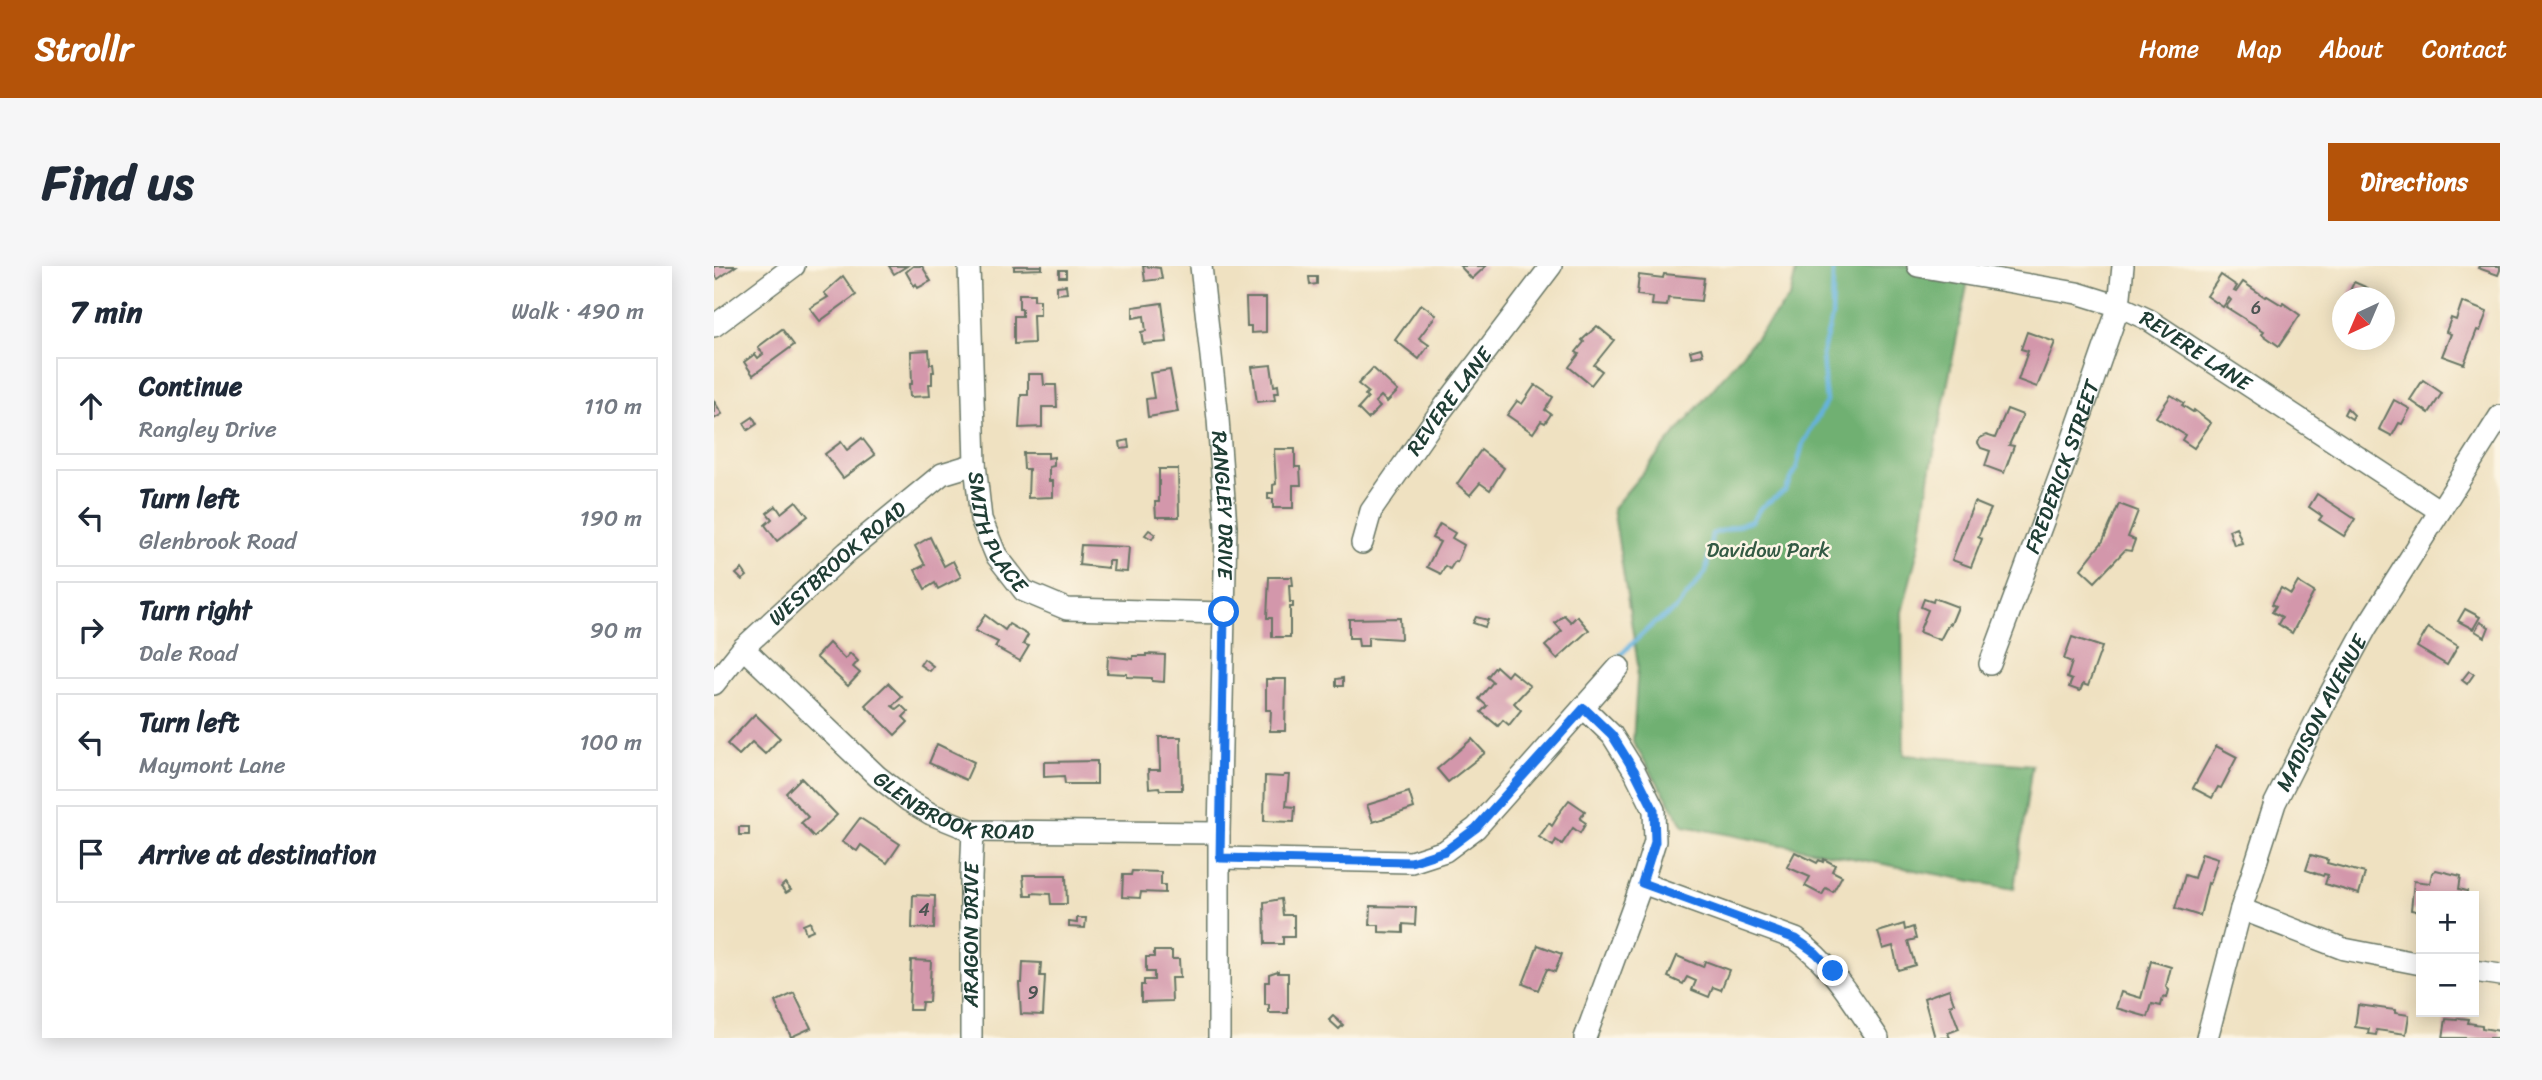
<!DOCTYPE html>
<meta charset="utf-8">
<style>
:root{--surface:#fff;--page:#f6f6f7;--text:#1f2937;--muted:#747a83;--line:#e0e1e3;--accent:#b45309}
body{margin:0;font-family:Sriracha,sans-serif;background:var(--page);color:var(--text)}
.controls{position:absolute;right:21px;bottom:21px;display:grid;overflow:hidden;border-radius:0px;box-shadow:0 4px 18px #0003}
.controls button{width:63px;height:63px;display:grid;place-items:center;padding:0;border:0;border-bottom:2px solid var(--line);background:var(--surface);color:var(--text);font:35px sans-serif}
.compass{position:absolute;left:1618px;top:21px;width:63px;height:63px;border-radius:50%;background:var(--surface);box-shadow:0 4px 18px #0003;rotate:224deg}
.stop{position:absolute;width:21px;height:21px;margin:-16px;border:5px solid #1a73e8;border-radius:50%;background:#fff}
.stop.end{background:#1a73e8;border-color:#fff;box-shadow:0 2px 7px #0008}
.list{margin:0;padding:0;list-style:none}
h2{display:flex;justify-content:space-between;align-items:center;height:91px;margin:0;padding:0 28px;font-size:30px}
h2 small{font-size:23px;font-weight:400;color:var(--muted)}
.list li{display:grid;grid-template-columns:46px 1fr auto;gap:21px;align-items:center;box-sizing:border-box;height:98px;margin:0 14px 14px;padding:0 14px;border:2px solid var(--line);border-radius:0px}
.list b{display:block;font-size:26px;white-space:nowrap}
.list p{margin:0;font-size:23px;white-space:nowrap;color:var(--muted)}
.list em{font-size:23px;font-style:normal;color:var(--muted)}
.icon{flex:none;width:38px;height:38px;fill:none;stroke:currentColor;stroke-width:2;stroke-linecap:round;stroke-linejoin:round}
.map{position:relative;flex:none;width:1786px;height:772px;overflow:hidden;border-radius:0px}
header{display:flex;align-items:center;gap:42px;box-sizing:border-box;height:98px;padding:0 35px;background:var(--accent);color:#fff}
header strong{font-size:33px}
nav{display:flex;gap:38px;margin-inline-start:auto;font-size:24px}
.intro{display:flex;align-items:center;justify-content:space-between;box-sizing:border-box;height:168px;padding:0 42px}
h1{margin:0;font-size:49px}
.button{padding:18px 32px;border-radius:0px;background:var(--accent);color:#fff;font-size:24px;font-weight:700}
main{display:flex;gap:42px;padding:0 42px}
aside{flex:1;background:var(--surface);border-radius:0px;box-shadow:0 4px 18px #0003}
.map>svg:first-child{display:block}
.forest{fill:#6fb072;stroke:#477653;stroke-width:2}
.lines{fill:none;stroke-linecap:round;stroke-linejoin:round}
.stream{stroke:#65b3df;stroke-width:4.5}
.building{fill:#d397ab}
.minor-casing{stroke:#687665;stroke-width:24}
.minor{stroke:#fff;stroke-width:21}
.route{stroke:#1a73e8;stroke-width:9}
.labels{text-anchor:middle;stroke-width:5;stroke-linejoin:round;paint-order:stroke}
.number-label{font-size:18px;fill:#4c5452}
.street-label{font-size:21px;fill:#1f3d34;stroke:#fcf5e5}
.park-label{font-size:21px;fill:#345a44;stroke:#fcf5e5}
</style>
<header>
<strong>Strollr</strong>
<nav><a>Home</a><a>Map</a><a>About</a><a>Contact</a></nav>
</header>
<div class="intro"><h1>Find us</h1><a class="button">Directions</a></div>
<main>
<aside>
<h2>7 min<small>Walk · 490 m</small></h2>
<ul class="list">
<li><svg class="icon" aria-label="ahead" viewBox="0 0 24 24"><path d="M12 20V5M6 11l6-6 6 6"/></svg><div><b>Continue</b><p>Rangley Drive</p></div><em>110 m</em></li>
<li><svg class="icon" aria-label="left" viewBox="0 0 24 24"><path d="M17 20v-9H6M10 6l-5 5 5 5"/></svg><div><b>Turn left</b><p>Glenbrook Road</p></div><em>190 m</em></li>
<li><svg class="icon" aria-label="right" viewBox="0 0 24 24"><path d="M7 20v-9h11M14 6l5 5-5 5"/></svg><div><b>Turn right</b><p>Dale Road</p></div><em>90 m</em></li>
<li><svg class="icon" aria-label="left" viewBox="0 0 24 24"><path d="M17 20v-9H6M10 6l-5 5 5 5"/></svg><div><b>Turn left</b><p>Maymont Lane</p></div><em>100 m</em></li>
<li><svg class="icon" aria-label="arrive" viewBox="0 0 24 24"><path d="M6 21V4h12l-3 4 3 4H6"/></svg><div><b>Arrive at destination</b></div></li>
</ul>
</aside>
<div class="map">
<svg width="1786" height="772" viewBox="0 0 1786 772">
<rect width="100%" height="100%" fill="#fcf5e5"/>
<filter id="ink" filterUnits="userSpaceOnUse"><feTurbulence type="fractalNoise" baseFrequency=".0143" numOctaves="2"/><feDisplacementMap in="SourceGraphic" scale="14" xChannelSelector="R" yChannelSelector="G"/><feConvolveMatrix kernelMatrix="1 2 1 2 8 2 1 2 1" color-interpolation-filters="sRGB"/></filter>
<filter id="wash" filterUnits="userSpaceOnUse"><feTurbulence type="fractalNoise" baseFrequency=".00686" numOctaves="4" result="noise"/><feDisplacementMap in="SourceGraphic" scale="28" xChannelSelector="R" yChannelSelector="G"/><feGaussianBlur stdDeviation="1.57" result="paint"/><feColorMatrix in="noise" values="0 0 0 0 0 0 0 0 0 0 0 0 0 0 0 0 0 1.4 0 .05"/><feComposite in="paint" operator="in"/></filter>
<g filter="url(#wash)">
<rect width="100%" height="100%" fill="#efe1c1"/>
<!-- forest -->
<path class="forest" d="M1083,0H1257L1216,207L1205,280L1188,346L1190,489L1318,499L1300,623L970,560L919,476L924,399L899,242L1076,31Z"/>
<g class="lines">
<!-- stream -->
<path class="stream" d="M905,390L939,358L961,344L992,306L998,268L1038,255L1047,241L1071,225L1082,204L1089,177L1112,136L1108,88L1118,51L1119,5"/>
</g>
<g id="blocks">
<!-- building -->
<g class="building">
<path d="M0,0H22L4,13L0,8Z"/>
<path d="M175,0H193L180,8Z"/>
<path d="M199,0H208L217,15L204,22L202,18L200,20L192,6Z"/>
<path d="M300,0H328V3L300,4Z"/>
<path d="M429,0L446,2L448,13L431,15Z"/>
<path d="M746,0H772L758,13Z"/>
<path d="M1765,0H1786V4L1784,9L1764,2Z"/>
<rect x="345" y="4" width="7" height="7"/>
<path d="M950,8L990,12L987,35L954,32L953,40L938,39L939,31L923,29L925,9L949,12Z"/>
<path d="M1507,9L1523,20L1520,25L1522,26L1529,16L1551,31L1553,30L1568,39L1569,37L1586,49L1565,80L1548,68L1550,65L1512,41L1517,34L1515,32L1509,41L1493,30Z"/>
<path d="M129,10L142,29L106,55L96,42L114,31L110,27Z"/>
<path d="M595,11H603V18L596,19Z"/>
<path d="M1640,16L1654,22L1650,32L1634,29Z"/>
<path d="M352,19L353,27L343,28V20Z"/>
<path d="M305,28H320V34H326V49H319L320,77L300,78V50H308V43H305Z"/>
<path d="M532,32H552V66L537,67V60H533Z"/>
<path d="M1748,36L1773,46L1766,65L1763,64L1750,98L1728,90L1737,68L1732,66L1737,52L1742,54Z"/>
<path d="M448,37L453,76L429,78L427,66L432,65L430,50L419,52V41Z"/>
<path d="M707,38L722,49L705,72L715,79L705,93L681,74Z"/>
<path d="M883,60L900,74L880,99L888,105L877,119L855,101L865,88L862,86L870,76L868,74Z"/>
<path d="M68,63L80,79L39,109L30,96L41,88L44,92L49,88L44,81Z"/>
<path d="M1313,66L1341,76L1323,121L1304,114L1314,85L1307,83Z"/>
<path d="M987,82L989,89L978,91L976,85Z"/>
<path d="M215,84L216,98H219L220,106H218V118H215L216,130L196,131L195,118H198L197,85Z"/>
<path d="M557,99L560,120L564,119L565,127H560L561,134L543,136L538,101Z"/>
<path d="M659,102L684,125L673,136L667,130L661,136L666,141L654,153L644,143L654,132L651,129L654,126L644,118Z"/>
<path d="M456,104L464,146L434,151L432,133L440,132L436,107Z"/>
<path d="M314,108H329L330,119H342L343,141H328V161L305,162L307,129H314Z"/>
<path d="M1709,114L1728,127L1715,147L1696,134Z"/>
<path d="M821,119L839,131L831,144L837,148L831,157L827,155L819,167L793,149L803,135L808,138Z"/>
<path d="M1457,129L1470,137L1468,139L1479,146L1480,144L1497,157L1480,182L1468,174L1471,169L1442,151Z"/>
<path d="M1680,134L1696,143L1688,158L1685,157L1678,170L1665,163Z"/>
<path d="M0,135L8,148L0,153Z"/>
<path d="M1633,142L1640,149L1638,153L1630,148Z"/>
<path d="M1293,143L1309,149L1295,179L1300,180L1290,207L1271,200L1276,185L1267,182L1264,177L1266,172L1272,169L1281,172Z"/>
<path d="M39,151L43,158L34,164L30,157Z"/>
<path d="M148,172L161,189L129,212L111,188L127,176L133,184Z"/>
<path d="M414,174L415,182L407,183L406,176Z"/>
<path d="M560,183H581V201H586L587,219H579V242H559V233H554V227H559V219L562,218Z"/>
<path d="M767,184L790,202L776,224L766,217L756,229L743,218Z"/>
<path d="M309,187H334V192L340,191V200L335,201V215H339V231L314,232L315,203H310Z"/>
<path d="M445,203H464L465,251H442L441,236H445Z"/>
<path d="M1603,228L1641,253L1630,270L1605,254L1608,250L1595,241Z"/>
<path d="M82,235L94,250L63,275L51,259L58,253L53,247L62,240L67,247Z"/>
<path d="M1260,236L1277,243L1264,271L1268,273L1257,301L1238,294Z"/>
<path d="M1405,238L1424,245L1414,271L1421,274L1417,285L1411,284L1381,316L1367,303L1389,275Z"/>
<path d="M726,258L741,267L738,272L750,279L743,296L741,295L736,303L731,300L727,308L713,301L726,276L718,272Z"/>
<path d="M1522,261L1528,277L1520,279L1515,264Z"/>
<path d="M435,264L441,268L438,273L431,269Z"/>
<path d="M216,271L230,300L239,295L247,311L224,323L221,317L211,323L201,304L211,299L201,280Z"/>
<path d="M367,279L415,281L413,306L399,305L400,295H394V302L365,299Z"/>
<path d="M28,303L33,310L28,314L22,308Z"/>
<path d="M555,311H578L579,319H575L576,336H579V341H576V371H558V352H553Z"/>
<path d="M1584,316L1600,326L1578,367L1564,358L1568,351L1558,346L1562,340L1558,338L1567,322L1577,328Z"/>
<path d="M1220,332L1244,341L1237,358L1235,357L1226,374L1205,366L1214,344L1207,341L1210,333L1219,336Z"/>
<path d="M1751,343L1766,351L1759,363L1744,355Z"/>
<path d="M271,349L291,364L295,358L314,369L309,378L315,380L306,395L281,381L284,376L261,365Z"/>
<path d="M850,349L857,356L863,350L875,364L843,393L831,380L848,365L841,357Z"/>
<path d="M762,351L774,354L771,361L759,357Z"/>
<path d="M686,352L687,373L654,371V380H645L644,372H635V353Z"/>
<path d="M1766,356L1775,361L1771,371L1761,365Z"/>
<path d="M1714,362L1744,380L1733,399L1703,381Z"/>
<path d="M1358,371L1388,381L1374,420L1369,418L1366,425L1355,421L1358,414L1353,412L1358,396L1350,393Z"/>
<path d="M115,377L131,393L136,387L144,395L139,401L146,407L134,420L102,391Z"/>
<path d="M432,388L451,389L450,416L438,415V412L413,411V408L393,407L394,390L419,393V390H432Z"/>
<path d="M210,393L219,400L215,405L206,399Z"/>
<path d="M782,400L793,410L797,405L816,420L800,437L807,444L795,459L789,454L784,460L767,446L773,440L765,433L779,416L773,411Z"/>
<path d="M1755,405L1760,408L1753,418L1748,414Z"/>
<path d="M629,412V420H622V413Z"/>
<path d="M552,413H572L571,465H556L557,444H552Z"/>
<path d="M174,417L188,431L178,440L182,443L187,439L194,446L189,451L194,456L181,469L151,439Z"/>
<path d="M41,448L66,472L51,488L38,476L25,489L13,478Z"/>
<path d="M445,471H467L468,524H446L445,521L435,522L434,504H446Z"/>
<path d="M758,473L771,487L734,516L723,503Z"/>
<path d="M223,478L260,496L252,514L215,497Z"/>
<path d="M1502,480L1523,491L1507,522L1504,521L1498,532L1479,522Z"/>
<path d="M383,495V518H351L350,510L330,511V496Z"/>
<path d="M570,509H575L572,540L581,541L580,556L550,555L551,510L569,511Z"/>
<path d="M87,512L123,549L100,571L87,557L94,551L72,527Z"/>
<path d="M695,526L700,542L659,556L653,539Z"/>
<path d="M855,534L871,545L866,553L872,557L866,567L859,562L848,578L842,574L839,580L825,571L835,557L838,560L843,552L842,551Z"/>
<path d="M146,552L186,578L173,597L147,579L143,585L128,576Z"/>
<rect x="25" y="561" width="10" height="8"/>
<path d="M1081,586L1103,597L1105,594L1109,596L1110,593L1121,599L1118,605L1128,610L1119,626L1112,622L1108,629L1091,620L1096,611L1073,601Z"/>
<path d="M1488,587L1504,592L1496,618L1494,617L1486,650L1461,642L1471,609L1480,612Z"/>
<path d="M1597,589L1614,594L1613,597L1651,607L1645,628L1611,618L1614,609L1610,608L1609,610L1592,604Z"/>
<path d="M1722,604L1747,610L1745,623L1753,625L1752,630H1707V646L1697,644L1700,615L1716,617L1718,607Z"/>
<path d="M418,605L447,606V619H451V627L427,626L426,632L408,631L409,609H417Z"/>
<path d="M309,609H352L353,638H337L336,628L318,627V630H311Z"/>
<path d="M71,617L77,624L72,627L67,621Z"/>
<path d="M199,629L221,630L220,663L198,662Z"/>
<path d="M567,633L569,649H580V671H569V678H551L550,636Z"/>
<path d="M657,640L702,641L701,659L689,658V667L665,666V659H656Z"/>
<path d="M363,652H372L371,662L355,661V656L363,657Z"/>
<path d="M96,656L99,664L92,667L89,659Z"/>
<path d="M1190,658L1191,664L1199,661L1202,673L1194,675L1201,699L1184,704L1179,680L1169,683L1164,666Z"/>
<path d="M824,679L848,688L841,706L833,703L824,724L809,718Z"/>
<path d="M440,685H458V693H465L466,712H457L458,735L427,736V719H430V714H440V706H432V691H440Z"/>
<path d="M963,690L989,701L991,695L1015,704L1007,724L999,721L995,731L978,724L982,715L973,711L969,718L954,711Z"/>
<path d="M197,694L217,695L215,736H208L207,744H195Z"/>
<path d="M1437,695L1457,701L1452,721L1455,724L1453,732L1449,731L1447,740L1438,738L1434,751L1402,742L1407,726L1427,732Z"/>
<path d="M309,696L327,697L326,710H331L329,749L307,748L305,717H308Z"/>
<path d="M564,705V707H574V747H555V739H551V716H555V708Z"/>
<path d="M1235,723L1240,737L1236,739L1245,763L1234,767L1236,772H1221L1210,732Z"/>
<path d="M80,727L97,762L77,771L61,736Z"/>
<path d="M1644,739L1681,744V747L1695,749L1692,768L1663,764L1662,769L1654,768L1655,763L1641,761Z"/>
<path d="M619,750L629,759L625,763L615,754Z"/>
<path d="M1744,752L1755,753L1754,757L1768,759V762L1786,765V772H1729L1732,753L1743,754Z"/>
</g>
</g>
</g>
<g filter="url(#ink)">
<use href="#blocks" fill-opacity="0" stroke="#687665" stroke-width="2"/>
<g class="lines">
<!-- minor casing -->
<g class="minor-casing">
<g id="minor">
<path id="s1" d="M255,0L261,198L267,253L282,289L310,325L353,343L510,347"/>
<path id="s2" d="M487,0L504,153L512,260L505,567V772"/>
<path id="s3" d="M1204,0L1363,27L1405,40L1435,54L1726,245"/>
<path d="M0,60L80,0"/>
<path id="s4" d="M648,277L657,245L724,149L837,0"/>
<path id="s5" d="M29,382L163,510L195,535L217,548L259,565L505,567"/>
<path id="s6" d="M1276,398L1347,207L1405,40L1409,0"/>
<path id="s7" d="M0,418L29,382L133,286L228,208L261,198"/>
<path d="M870,442L898,469L921,506L940,544L941,575L928,617L871,772"/>
<path d="M506,592L697,596L731,585L762,562L905,401"/>
<path d="M928,617L1082,673C1119,700 1138,734 1164,772"/>
<path d="M1527,643L1630,683L1707,698"/>
<path d="M1760,705L1786,709"/>
<path id="s8" d="M257,772V612L259,565"/>
<path id="s9" d="M1493,772L1527,643L1561,537L1610,439L1652,362L1786,150"/>
</g>
</g>
<!-- minor -->
<use href="#minor" class="minor"/>
</g>
</g>
<g class="lines" filter="url(#ink)">
<!-- route -->
<path class="route" d="M510,346L506,592L697,596L731,585L762,562L870,442L898,469L921,506L940,544L941,576L928,617L1082,673L1102,687L1119,705"/>
</g>
<g class="labels">
<!-- number labels -->
<g class="number-label">
<text x="1542" y="48">6</text>
<text x="210" y="650">4</text>
<text x="319" y="733">9</text>
</g>
<!-- street labels -->
<g class="street-label">
<text dy="7" stroke="none"><textPath href="#s3" startOffset="294">REVERE LANE</textPath></text>
<text dy="7" stroke="none"><textPath href="#s4" startOffset="168">REVERE LANE</textPath></text>
<text dy="7" stroke="none"><textPath href="#s6" startOffset="210">FREDERICK STREET</textPath></text>
<text dy="7" stroke="none"><textPath href="#s2" startOffset="240">RANGLEY DRIVE</textPath></text>
<text dy="7" stroke="none"><textPath href="#s1" startOffset="271">SMITH PLACE</textPath></text>
<text dy="7" stroke="none"><textPath href="#s7" startOffset="173">WESTBROOK ROAD</textPath></text>
<text dy="7" stroke="none"><textPath href="#s9" startOffset="346">MADISON AVENUE</textPath></text>
<text dy="7" stroke="none"><textPath href="#s5" startOffset="271">GLENBROOK ROAD</textPath></text>
<text dy="7" stroke="none"><textPath href="#s8" startOffset="103">ARAGON DRIVE</textPath></text>
</g>
<!-- park labels -->
<g class="park-label">
<text x="1054" y="291">Davidow Park</text>
</g>
</g>
</svg>
<div class="controls">
<button>+</button>
<button>−</button>
</div>
<svg class="compass" viewBox="-18 -18 36 36"><path d="M0-13l5 13h-10z" fill="#e53935"/><path d="M0 13l5-13h-10z" fill="#747a83"/></svg>
<div class="stop" style="left:510px;top:346px"></div>
<div class="stop end" style="left:1119px;top:705px"></div>
</div>
</main>
